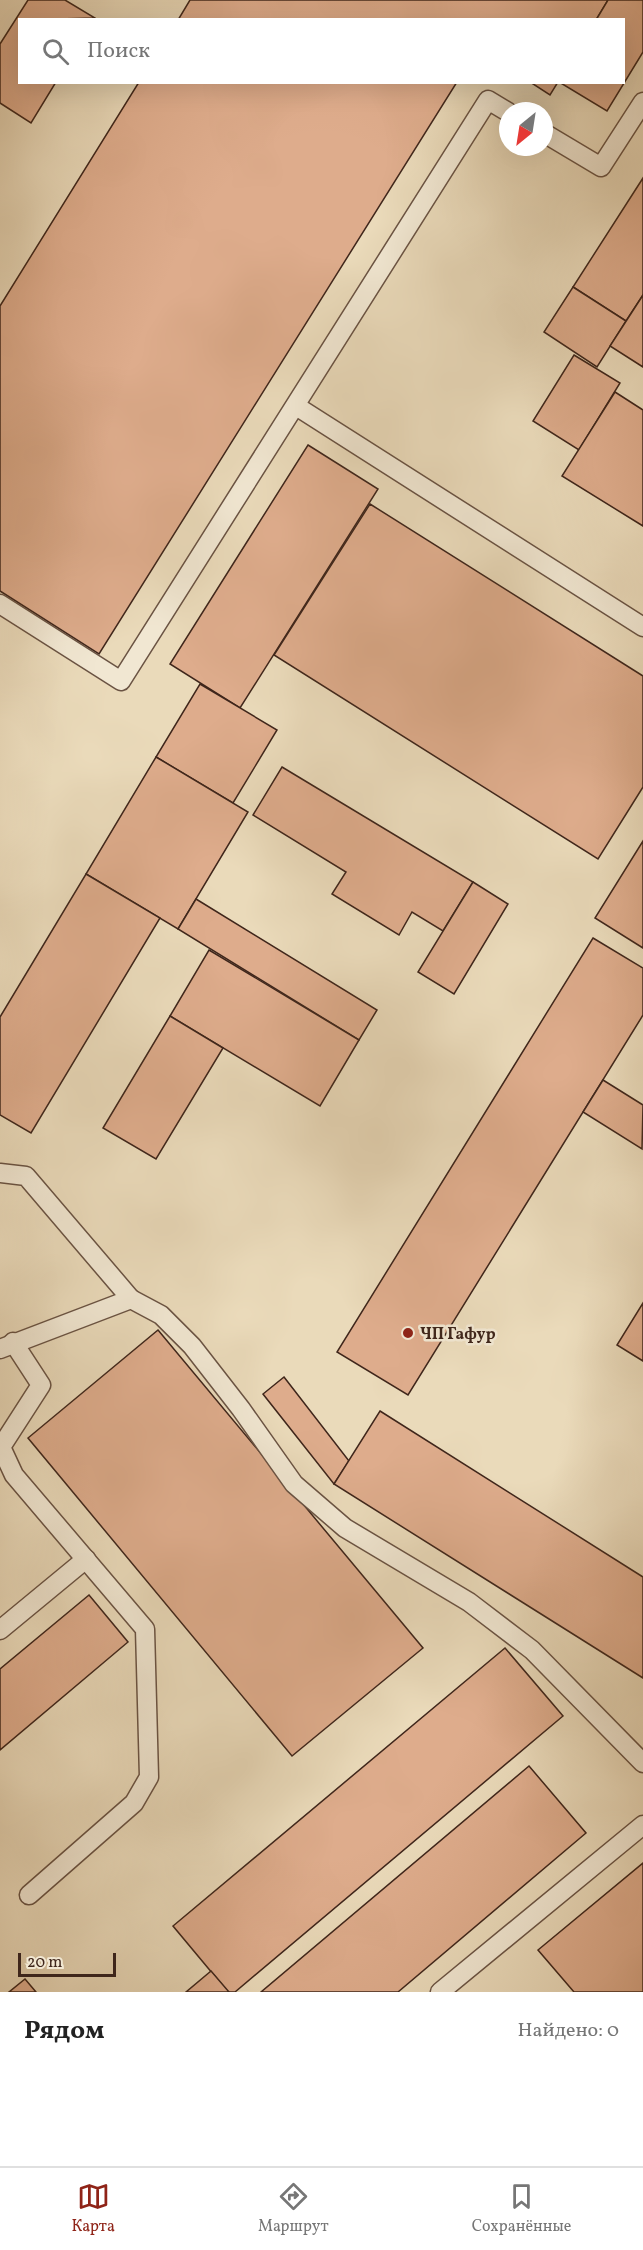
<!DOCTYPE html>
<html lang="ru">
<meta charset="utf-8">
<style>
:root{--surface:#fff;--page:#f2f2f2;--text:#222;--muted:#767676;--line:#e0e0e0;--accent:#8f2418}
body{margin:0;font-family:Vollkorn,serif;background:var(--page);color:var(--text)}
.compass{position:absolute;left:499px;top:102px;width:54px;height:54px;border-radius:50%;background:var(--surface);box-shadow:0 6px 24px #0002;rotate:210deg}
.scale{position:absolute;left:18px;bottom:15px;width:98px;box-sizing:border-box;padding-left:6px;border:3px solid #3f261b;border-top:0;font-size:16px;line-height:21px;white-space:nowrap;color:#3f261b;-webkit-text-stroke:4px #f1e7d2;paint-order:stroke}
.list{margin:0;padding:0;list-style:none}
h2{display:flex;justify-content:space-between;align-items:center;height:78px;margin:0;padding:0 24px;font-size:26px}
h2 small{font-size:20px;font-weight:400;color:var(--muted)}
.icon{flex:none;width:33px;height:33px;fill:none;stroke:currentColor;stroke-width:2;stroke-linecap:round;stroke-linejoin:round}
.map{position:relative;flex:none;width:643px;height:1992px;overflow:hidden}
.search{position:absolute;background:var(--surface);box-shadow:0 6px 24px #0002;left:18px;right:18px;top:18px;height:66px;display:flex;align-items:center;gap:15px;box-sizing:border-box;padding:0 21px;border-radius:0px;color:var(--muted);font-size:22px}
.sheet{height:174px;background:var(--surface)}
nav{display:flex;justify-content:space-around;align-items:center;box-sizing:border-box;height:84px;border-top:2px solid var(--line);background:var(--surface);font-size:16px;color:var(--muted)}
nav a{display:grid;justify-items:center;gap:3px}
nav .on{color:var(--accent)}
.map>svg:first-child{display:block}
.building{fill:#deac8c;stroke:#3f261b;stroke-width:1.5}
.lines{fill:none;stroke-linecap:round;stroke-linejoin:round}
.lane-casing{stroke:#6a5343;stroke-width:21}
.lane{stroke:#f1e7d2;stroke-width:18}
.poi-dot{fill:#8f2418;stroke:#f1e7d2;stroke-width:2}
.labels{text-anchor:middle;stroke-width:5;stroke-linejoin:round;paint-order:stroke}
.poi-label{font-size:16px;font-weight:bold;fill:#3f261b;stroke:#f1e7d2;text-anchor:start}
</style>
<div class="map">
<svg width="643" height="1992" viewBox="0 0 643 1992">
<rect width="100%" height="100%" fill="#eadaba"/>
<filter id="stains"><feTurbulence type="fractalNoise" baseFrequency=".00333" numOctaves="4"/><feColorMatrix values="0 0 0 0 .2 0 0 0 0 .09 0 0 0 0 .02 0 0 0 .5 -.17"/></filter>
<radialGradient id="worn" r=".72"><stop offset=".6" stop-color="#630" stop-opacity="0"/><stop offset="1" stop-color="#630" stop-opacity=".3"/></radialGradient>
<!-- building -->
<g class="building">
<path d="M28,0H65L95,18L20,20V82H56L31,123L0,103V44Z"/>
<path d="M190,0H608L596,20H178Z"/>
<path d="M608,0H643V52L607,111L559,82H624V20H596Z"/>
<path d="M139,82H457L99,654L0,591V306Z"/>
<path d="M530,82H558L550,95Z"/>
<path d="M643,178V295L626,321L573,287Z"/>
<path d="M573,287L626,321L597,367L544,332Z"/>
<path d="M643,295V367L610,346Z"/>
<path d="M574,355L620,383L579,450L533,421Z"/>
<path d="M615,392L643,410V526L562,476Z"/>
<path d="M308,445L378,489L240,708L170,664Z"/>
<path d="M370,504L643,676V787L598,859L274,655Z"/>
<path d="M200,684L277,730L233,803L156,757Z"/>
<path d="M156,757L248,812L178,929L86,874Z"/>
<path d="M282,767L473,882L443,931L412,912L399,935L332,894L346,872L253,815Z"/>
<path d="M643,841V948L595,918Z"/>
<path d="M86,874L160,918L31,1133L0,1115V1017Z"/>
<path d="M473,882L508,904L454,994L418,972Z"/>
<path d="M196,899L377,1010L359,1040L178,929Z"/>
<path d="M593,938L643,968V1015L408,1395L337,1352Z"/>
<path d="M209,950L359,1040L320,1106L170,1016Z"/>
<path d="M170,1016L223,1048L156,1159L103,1128Z"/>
<path d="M603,1080L643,1105L642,1149L583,1112Z"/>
<path d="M643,1303V1361L617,1345Z"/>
<path d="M158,1330L423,1648L292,1756L28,1438Z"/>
<path d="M284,1377L349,1461L334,1484L263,1394Z"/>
<path d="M380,1411L643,1577V1678L334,1484Z"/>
<path d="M89,1595L128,1642L0,1750V1669Z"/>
<path d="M505,1648L563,1716L235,1992H228L173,1926Z"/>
<path d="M529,1766L586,1833L398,1992H261Z"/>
<path d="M643,1863V1992H574L538,1950Z"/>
<path d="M211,1971L229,1992H186Z"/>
<path d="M25,1979L36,1992H9Z"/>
</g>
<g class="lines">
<!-- lane casing -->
<g class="lane-casing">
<g id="lane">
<path d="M544,133L601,167L643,102"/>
<path d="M296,406L643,627"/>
<path d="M0,604L121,681L488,100L508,112"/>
<path d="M0,1173L26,1176L131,1299"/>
<path d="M13,1342L41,1385L1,1447L14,1475L145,1629L149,1777L134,1803L29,1895"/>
<path d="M0,1349L131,1299L161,1315L192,1346L241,1409L294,1484L345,1528L469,1602L532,1650L643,1763"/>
<path d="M0,1630L86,1559"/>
<path d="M440,1992L643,1825"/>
</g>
</g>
<!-- lane -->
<use href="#lane" class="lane"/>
</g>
<!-- markers -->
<circle class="poi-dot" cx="408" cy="1333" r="6"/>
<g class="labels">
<!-- poi labels -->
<g class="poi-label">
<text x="420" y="1339">ЧП Гафур</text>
</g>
</g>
<rect width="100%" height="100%" filter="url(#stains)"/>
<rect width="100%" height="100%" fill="url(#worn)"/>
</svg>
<svg class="compass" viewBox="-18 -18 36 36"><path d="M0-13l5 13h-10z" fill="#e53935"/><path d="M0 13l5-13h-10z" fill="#767676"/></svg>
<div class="scale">20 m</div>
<div class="search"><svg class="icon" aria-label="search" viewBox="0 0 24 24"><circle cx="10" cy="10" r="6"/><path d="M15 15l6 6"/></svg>Поиск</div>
</div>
<section class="sheet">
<h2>Рядом<small>Найдено: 0</small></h2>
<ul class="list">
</ul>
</section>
<nav>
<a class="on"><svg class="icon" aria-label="map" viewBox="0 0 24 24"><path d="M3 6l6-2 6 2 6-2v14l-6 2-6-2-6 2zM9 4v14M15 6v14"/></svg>Карта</a>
<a><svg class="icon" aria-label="directions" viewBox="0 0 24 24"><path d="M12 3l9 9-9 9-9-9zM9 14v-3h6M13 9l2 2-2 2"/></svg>Маршрут</a>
<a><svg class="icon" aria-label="saved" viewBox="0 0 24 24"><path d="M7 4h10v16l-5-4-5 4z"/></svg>Сохранённые</a>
</nav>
